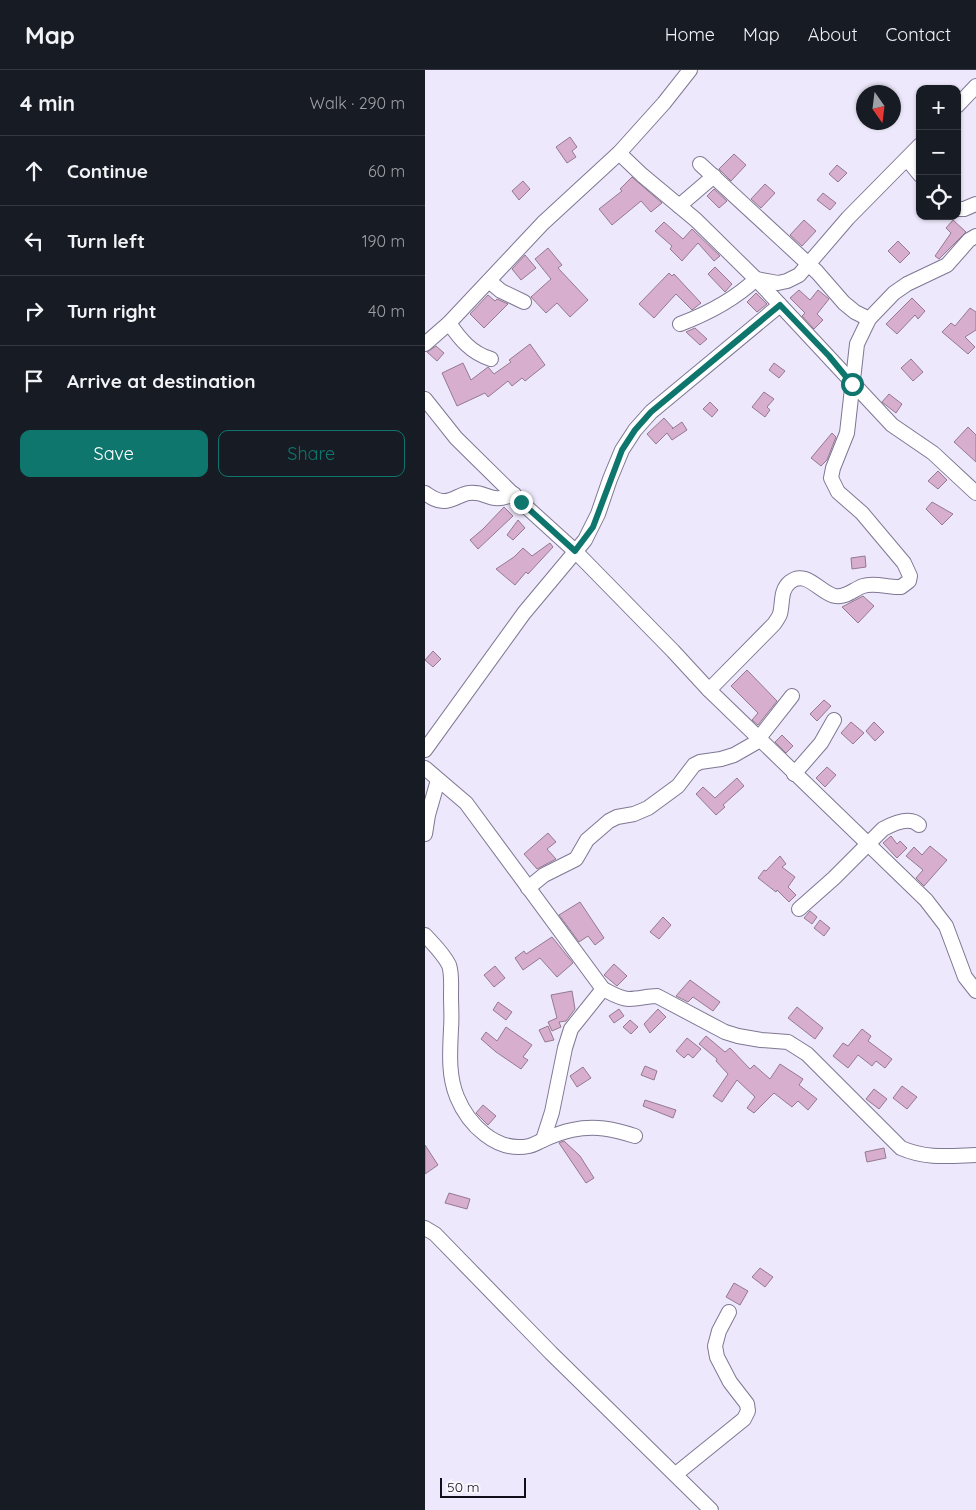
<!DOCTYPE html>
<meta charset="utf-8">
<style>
:root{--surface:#171b24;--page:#242831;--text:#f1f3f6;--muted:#9ea1a6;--line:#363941;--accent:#0f766e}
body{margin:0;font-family:Quicksand,sans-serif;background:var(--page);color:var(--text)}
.controls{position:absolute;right:15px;top:15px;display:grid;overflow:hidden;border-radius:10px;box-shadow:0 1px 4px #0004}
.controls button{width:45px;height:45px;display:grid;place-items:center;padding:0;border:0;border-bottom:1px solid var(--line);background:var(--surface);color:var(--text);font:25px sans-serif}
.compass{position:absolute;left:431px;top:15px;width:45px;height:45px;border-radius:50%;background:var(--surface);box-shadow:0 1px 4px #0004;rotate:166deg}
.scale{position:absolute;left:15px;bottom:12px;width:86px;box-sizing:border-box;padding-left:5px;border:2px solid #120e19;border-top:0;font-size:14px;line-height:18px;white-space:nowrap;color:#120e19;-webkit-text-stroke:4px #f9f8fe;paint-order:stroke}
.stop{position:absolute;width:15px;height:15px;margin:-11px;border:4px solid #0f766e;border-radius:50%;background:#fff}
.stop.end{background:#0f766e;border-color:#fff;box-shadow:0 1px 5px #0008}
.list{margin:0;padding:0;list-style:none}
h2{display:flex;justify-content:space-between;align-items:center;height:65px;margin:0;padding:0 20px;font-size:21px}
h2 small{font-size:16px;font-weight:400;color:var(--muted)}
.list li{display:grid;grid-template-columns:32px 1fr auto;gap:15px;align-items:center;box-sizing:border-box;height:70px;padding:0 20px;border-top:1px solid var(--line)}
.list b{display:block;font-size:19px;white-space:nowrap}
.list em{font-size:16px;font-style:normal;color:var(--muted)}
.actions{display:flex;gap:10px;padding:15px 20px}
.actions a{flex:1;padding:11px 0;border:1px solid var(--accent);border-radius:10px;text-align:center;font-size:18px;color:var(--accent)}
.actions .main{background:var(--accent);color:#fff}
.icon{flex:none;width:28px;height:28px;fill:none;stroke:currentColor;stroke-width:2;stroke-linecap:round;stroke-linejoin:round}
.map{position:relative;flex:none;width:551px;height:1440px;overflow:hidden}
header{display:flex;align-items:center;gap:30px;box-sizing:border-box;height:70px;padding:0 25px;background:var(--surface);border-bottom:1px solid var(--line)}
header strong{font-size:24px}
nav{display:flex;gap:28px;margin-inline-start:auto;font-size:18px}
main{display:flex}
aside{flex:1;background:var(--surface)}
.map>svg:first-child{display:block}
.building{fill:#d7aecd;stroke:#957a8f}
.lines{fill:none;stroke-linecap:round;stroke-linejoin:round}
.minor-casing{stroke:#7f7794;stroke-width:16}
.minor{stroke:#fff;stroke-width:14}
.route{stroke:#0f766e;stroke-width:6}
</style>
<header>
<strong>Map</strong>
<nav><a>Home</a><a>Map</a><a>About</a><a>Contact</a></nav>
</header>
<main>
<aside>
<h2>4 min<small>Walk · 290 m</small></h2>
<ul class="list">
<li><svg class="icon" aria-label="ahead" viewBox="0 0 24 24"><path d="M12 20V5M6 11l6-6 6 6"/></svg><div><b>Continue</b></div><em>60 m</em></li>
<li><svg class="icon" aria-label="left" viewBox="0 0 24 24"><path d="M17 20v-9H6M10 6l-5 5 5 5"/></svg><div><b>Turn left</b></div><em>190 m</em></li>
<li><svg class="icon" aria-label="right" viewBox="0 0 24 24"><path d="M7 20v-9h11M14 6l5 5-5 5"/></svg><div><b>Turn right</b></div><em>40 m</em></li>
<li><svg class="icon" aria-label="arrive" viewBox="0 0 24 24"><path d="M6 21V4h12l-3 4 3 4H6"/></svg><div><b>Arrive at destination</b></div></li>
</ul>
<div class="actions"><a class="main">Save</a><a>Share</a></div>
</aside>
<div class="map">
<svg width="551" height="1440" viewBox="0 0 551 1440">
<rect width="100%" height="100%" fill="#ede8fb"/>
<!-- building -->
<g class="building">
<path d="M145,67L152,77L147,81L151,87L142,93L131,77Z"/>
<path d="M309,84L321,95L306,111L294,99Z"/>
<path d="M412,95L422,103L413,112L404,104Z"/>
<path d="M207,107L237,133L226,142L216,131L187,155L174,139L197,121L195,119Z"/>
<path d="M98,111L105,119L94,130L87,121Z"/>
<path d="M340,114L350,123L336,138L326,129Z"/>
<path d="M289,119L302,131L294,138L282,126Z"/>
<path d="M398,123L411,133L405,140L392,130Z"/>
<path d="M379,150L391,161L377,176L365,165Z"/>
<path d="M528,150L541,162L514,189L510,186L526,163L521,158Z"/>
<path d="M239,152L258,169L267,159L295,186L289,191L273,173L257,191L245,179L247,176L230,161Z"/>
<path d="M473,171L485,183L475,193L463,181Z"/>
<path d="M123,178L137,195L133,198L163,230L145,247L132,233L121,243L106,227L126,209L110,189Z"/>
<path d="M100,185L111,198L96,210L87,199Z"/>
<path d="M290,197L307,214L300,222L283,204Z"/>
<path d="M244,203L247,206L249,204L276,233L267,240L251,224L229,248L214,234Z"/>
<path d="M374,220L385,230L393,220L404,229L392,244L398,250L389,259L377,246L380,243L365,228Z"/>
<path d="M331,223L342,234L332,242L322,232Z"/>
<path d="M63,225L70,231L72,229L83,234L59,258L45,244Z"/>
<path d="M487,228L500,241L493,249L490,245L472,264L461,254Z"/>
<path d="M545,238L551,242V260L540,267L550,277L543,284L517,262L526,253L530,256Z"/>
<path d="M270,258L282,269L275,275L261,262Z"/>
<path d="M105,274L120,295L100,311L97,308L87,316L83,311L63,327L60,323L32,336L17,303L38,293L46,310L63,297L69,304L86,292L84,290Z"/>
<path d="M11,276L19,283L12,291L2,282Z"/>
<path d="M486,289L498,302L488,311L476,298Z"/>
<path d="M349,293L360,301L354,308L344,300Z"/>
<path d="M339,322L349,329L342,337L345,340L340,347L327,337Z"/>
<path d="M464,324L477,334L471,343L457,332Z"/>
<path d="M285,332L293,340L287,347L278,339Z"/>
<path d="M239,348L248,358L247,359L257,352L262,360L247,370L242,363L231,374L222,364Z"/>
<path d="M543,357L551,365V392L529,372Z"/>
<path d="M407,363L411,367L402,390L396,396L386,388Z"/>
<path d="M513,401L522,410L513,419L503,411Z"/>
<path d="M507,432L528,444L517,455L501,439Z"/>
<path d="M79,437L88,446L53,479L45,470L58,459Z"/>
<path d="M93,450L100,458L88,470L82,465Z"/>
<path d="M125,473L128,477L103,504L101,502L90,515L71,499L89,487L98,478L107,486Z"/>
<path d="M440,486L441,497L427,499L426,488Z"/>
<path d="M438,526L449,536L433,553L417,537Z"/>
<path d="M8,581L16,589L8,597L0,590Z"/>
<path d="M322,600L352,631L333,655L327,650L333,643L306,616Z"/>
<path d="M399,630L406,636L392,651L385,644Z"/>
<path d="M426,652L439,663L428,674L416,663Z"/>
<path d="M449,652L459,662L450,671L441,661Z"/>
<path d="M357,665L368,676L361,683L350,672Z"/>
<path d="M402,697L411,705L400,717L391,708Z"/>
<path d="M312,708L319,716L298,735L300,737L291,745L271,724L278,717L290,728Z"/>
<path d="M123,763L131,772L122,779L131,789L112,799L99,784Z"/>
<path d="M466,766L472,774L475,771L482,778L472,788L458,773Z"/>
<path d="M505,776L522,790L499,816L491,808L498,800L481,786L489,777L497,785Z"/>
<path d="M355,786L361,794L357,797L370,807L363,817L371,825L364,832L352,820L351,822L333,808L339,800L341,801Z"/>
<path d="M155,832L179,868L170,875L163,866L154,872L134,845Z"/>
<path d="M385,841L392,847L387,854L379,848Z"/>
<path d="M238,847L246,855L234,869L225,862Z"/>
<path d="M395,850L405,858L399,866L389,858Z"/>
<path d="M127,867L148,893L132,907L115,888L98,900L90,888L99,881L101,884Z"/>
<path d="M189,894L202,906L192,916L179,905Z"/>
<path d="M70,896L80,908L69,917L59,905Z"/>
<path d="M265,910L295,932L288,941L268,927L263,932L251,926Z"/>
<path d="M147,921L150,939L141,951L134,952L136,957L127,961L123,952L132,948L126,925Z"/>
<path d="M73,932L87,942L81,950L68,940Z"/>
<path d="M372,937L398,958L390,969L363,948Z"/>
<path d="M194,939L199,946L189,953L184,946Z"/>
<path d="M233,939L241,947L225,963L219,954Z"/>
<path d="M205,950L213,957L206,964L198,957Z"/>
<path d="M123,956L129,970L120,972L114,960Z"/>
<path d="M81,957L107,975L98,987L103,990L96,999L71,982L56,969L61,962L72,971Z"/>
<path d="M437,959L446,966L443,971L467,989L460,998L451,991L447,996L433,985L423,998L408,986L418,973L423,976Z"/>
<path d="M281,966L300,982L305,978L325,999L329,995L345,1009L355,994L378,1009L374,1015L392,1029L383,1040L373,1031L367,1037L349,1023L329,1043L322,1038L330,1027L312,1010L297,1032L288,1026L303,1004L291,991L292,989L274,974Z"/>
<path d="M262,968L276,979L268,988L263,984L259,988L251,981Z"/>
<path d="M220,996L232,1001L229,1010L216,1005Z"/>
<path d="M158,997L166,1008L152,1017L145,1006Z"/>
<path d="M477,1016L492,1027L482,1039L468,1028Z"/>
<path d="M449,1019L462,1029L454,1039L441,1029Z"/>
<path d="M220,1030L251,1040L248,1048L218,1036Z"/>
<path d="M58,1035L71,1046L63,1055L51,1043Z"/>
<path d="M139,1071L155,1086L169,1108L161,1113L134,1073Z"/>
<path d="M0,1075L13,1095L0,1104Z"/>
<path d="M459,1078L461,1088L442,1092L440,1082Z"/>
<path d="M24,1123L45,1129L42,1139L20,1133Z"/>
<path d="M335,1198L348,1207L340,1217L327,1207Z"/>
<path d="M309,1213L323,1221L315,1235L301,1227Z"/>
</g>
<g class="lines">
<!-- minor casing -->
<g class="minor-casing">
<g id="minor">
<path d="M532,36L551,16"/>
<path d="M194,83L217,105L271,150L331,209L467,355L508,383L551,423"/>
<path d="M482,89L495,105"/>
<path d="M275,94L392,202L419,233L430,242L444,249"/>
<path d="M254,136L289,106"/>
<path d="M532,139H539L551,134"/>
<path d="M64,211L76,221L99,232"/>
<path d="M24,253C35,269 46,283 66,289"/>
<path d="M255,254C284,243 309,230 331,209L353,213L362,211L374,205L423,148L495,75"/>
<path d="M0,274L24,253L118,153L194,83L239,33L265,0"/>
<path d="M0,329L31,368L96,432L150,481L248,581L284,620L501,830L521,856L540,907L551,921"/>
<path d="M0,423C6,427 11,431 18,431C27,432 35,424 44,423C64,421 64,435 89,424"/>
<path d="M284,620L349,554C351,551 354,547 355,544C358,533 355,520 365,512C381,499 395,523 410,526C421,528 429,519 438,516C450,512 464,518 476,517L484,511L485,506L479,493L437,443L413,422L406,408L408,398L422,363L432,274L444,249L469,223L482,214L522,195L544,170L551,166"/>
<path d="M0,680L99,543L160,470L173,444L185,409L197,380L210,360L226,342L355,235"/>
<path d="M0,698L41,733L178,919C186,923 195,929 204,929C214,929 223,926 232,926L300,962L313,966L336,970L363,972L382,984L476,1078C501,1089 524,1086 551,1085"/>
<path d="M369,704L396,673L409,650"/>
<path d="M0,764L3,745L13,710"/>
<path d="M103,818L119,805L151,789L162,770L184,751L192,747L209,744L223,738L253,716L269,695L275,692L296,689L309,685L330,673L367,626"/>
<path d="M374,839L409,808L458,759C469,753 485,746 494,755"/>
<path d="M0,865C8,874 18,883 24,895C27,903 26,916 26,925C26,936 27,948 26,959C25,982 23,1005 32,1027C43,1054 71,1083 104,1076C109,1075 113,1072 118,1070C127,1066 137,1062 147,1060C170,1055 188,1059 210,1066"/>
<path d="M118,1070L127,1042L140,978L146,959L178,919"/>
<path d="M0,1158L10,1164L126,1283L286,1440"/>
<path d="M251,1404L319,1349L323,1341L322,1334L305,1312L292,1287L290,1276L294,1261L304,1242"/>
</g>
</g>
<!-- minor -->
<use href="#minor" class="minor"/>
</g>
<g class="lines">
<!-- route -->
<path class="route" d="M96,432L150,481L168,457L197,380L210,360L226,342L355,235L404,286L427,314"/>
</g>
</svg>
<div class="controls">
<button>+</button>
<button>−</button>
<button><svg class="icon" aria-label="locate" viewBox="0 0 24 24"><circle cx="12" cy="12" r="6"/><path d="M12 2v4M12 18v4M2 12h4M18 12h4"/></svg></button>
</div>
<svg class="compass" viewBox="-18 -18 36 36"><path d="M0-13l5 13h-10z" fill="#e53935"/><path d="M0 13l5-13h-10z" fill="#9ea1a6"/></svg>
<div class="scale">50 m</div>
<div class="stop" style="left:427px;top:314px"></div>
<div class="stop end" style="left:96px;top:432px"></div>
</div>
</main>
